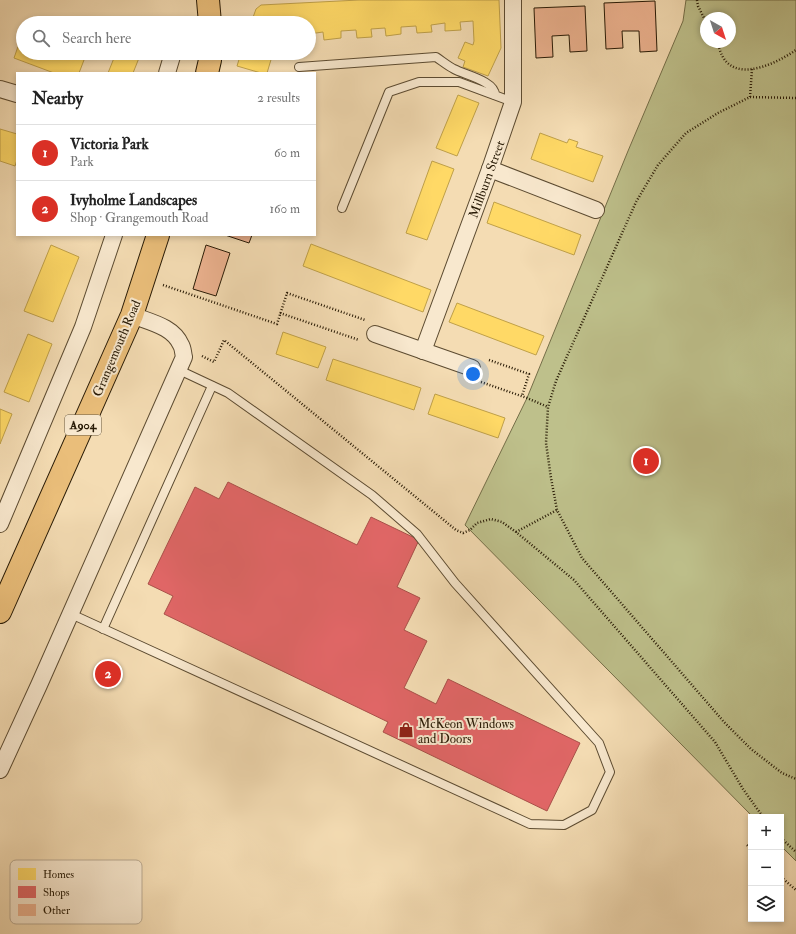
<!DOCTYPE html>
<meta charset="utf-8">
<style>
:root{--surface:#fff;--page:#f2f2f2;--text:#222;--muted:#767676;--line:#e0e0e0;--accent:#d93025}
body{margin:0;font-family:"IM FELL Double Pica",serif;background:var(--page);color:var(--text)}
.controls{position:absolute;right:12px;bottom:12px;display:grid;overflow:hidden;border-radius:0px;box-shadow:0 2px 6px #0003}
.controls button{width:36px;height:36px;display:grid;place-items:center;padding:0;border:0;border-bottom:1px solid var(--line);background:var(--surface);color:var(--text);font:20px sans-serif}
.compass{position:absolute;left:700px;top:12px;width:36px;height:36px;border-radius:50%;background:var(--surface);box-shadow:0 2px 6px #0003;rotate:141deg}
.you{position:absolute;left:473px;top:374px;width:14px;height:14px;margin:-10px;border:3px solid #fff;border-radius:50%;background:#1a73e8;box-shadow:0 0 0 6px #1a73e833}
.badge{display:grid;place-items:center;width:26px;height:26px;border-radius:50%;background:var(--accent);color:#fff;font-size:13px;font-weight:700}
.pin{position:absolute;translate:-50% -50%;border:2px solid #fff;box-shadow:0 1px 4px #0006}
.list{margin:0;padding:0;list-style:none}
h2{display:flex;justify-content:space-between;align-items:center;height:52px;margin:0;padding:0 16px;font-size:17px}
h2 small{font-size:13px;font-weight:400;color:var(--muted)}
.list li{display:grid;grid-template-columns:26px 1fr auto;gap:12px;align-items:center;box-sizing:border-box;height:56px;padding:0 16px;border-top:1px solid var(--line)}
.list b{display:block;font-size:15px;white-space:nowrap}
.list p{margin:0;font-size:13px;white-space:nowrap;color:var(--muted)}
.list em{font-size:13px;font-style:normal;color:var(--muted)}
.icon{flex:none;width:22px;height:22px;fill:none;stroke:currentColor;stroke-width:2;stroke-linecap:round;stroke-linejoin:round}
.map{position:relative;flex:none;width:796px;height:934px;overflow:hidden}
.search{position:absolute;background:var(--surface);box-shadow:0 2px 6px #0003;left:16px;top:16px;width:300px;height:44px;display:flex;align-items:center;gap:10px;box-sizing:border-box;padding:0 14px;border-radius:22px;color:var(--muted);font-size:15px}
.panel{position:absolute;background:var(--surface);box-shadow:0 2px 6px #0003;left:16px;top:72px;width:300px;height:164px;border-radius:0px}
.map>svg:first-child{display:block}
.green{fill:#bec08b;stroke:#746e48;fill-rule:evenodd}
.homes{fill:#ffd966;stroke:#bfa049}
.shops{fill:#e06666;stroke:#a95049}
.building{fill:#ecb28f;stroke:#291b06}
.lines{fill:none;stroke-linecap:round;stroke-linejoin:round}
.lane-casing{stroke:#5c4b31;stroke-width:10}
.street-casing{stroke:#5c4b31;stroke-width:18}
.primary-casing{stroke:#291b06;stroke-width:24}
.path{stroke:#291b06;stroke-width:2.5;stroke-dasharray:1 2;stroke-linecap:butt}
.lane{stroke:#f8e8ce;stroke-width:8}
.street{stroke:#f8e8ce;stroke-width:16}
.primary{stroke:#eabe7a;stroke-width:22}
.labels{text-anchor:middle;stroke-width:4;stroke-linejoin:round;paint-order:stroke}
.shield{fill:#f8e8ce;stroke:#675842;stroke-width:1}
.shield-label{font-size:12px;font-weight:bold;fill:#291b06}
.street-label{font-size:13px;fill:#291b06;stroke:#f8e8ce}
.poi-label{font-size:13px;fill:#291b06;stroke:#f8e8ce;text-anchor:start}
.key{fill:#f8e8ce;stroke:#baaa92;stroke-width:1}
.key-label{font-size:11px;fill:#291b06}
</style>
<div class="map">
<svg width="796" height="934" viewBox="0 0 796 934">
<rect width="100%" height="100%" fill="#f4dcb3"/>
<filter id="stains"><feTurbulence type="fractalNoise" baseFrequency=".005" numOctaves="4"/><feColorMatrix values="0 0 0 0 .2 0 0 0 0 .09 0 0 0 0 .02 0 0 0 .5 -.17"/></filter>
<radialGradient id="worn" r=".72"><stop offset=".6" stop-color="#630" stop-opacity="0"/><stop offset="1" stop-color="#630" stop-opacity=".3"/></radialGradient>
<!-- green -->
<path class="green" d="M686,0H796V861L781,846V817H753L465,525L527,398L628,151L683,21ZM706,18H730V42H706Z"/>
<!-- homes -->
<g class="homes">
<path d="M359,0H499L501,48L488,76L463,67L465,61L458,58L465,42L473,45L474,41L473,21L460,22L461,30L445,31V23L431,25L432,32L417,33L416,26L401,27V34L386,36L385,28L371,29L372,37L357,38L356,30L341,31V38L324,40L323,32L309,34V23H251L256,9L261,5Z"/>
<path d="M129,17L147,23H127Z"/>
<path d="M21,38H23V53H78L77,57L84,60L79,73H54L14,58Z"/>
<path d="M116,53H141L133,73H108Z"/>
<path d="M241,53H273L267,73H261L237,66Z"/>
<path d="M458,95L479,103L457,156L436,148Z"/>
<path d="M0,129L17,134V160L15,166L0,161Z"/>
<path d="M540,133L567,143L569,139L578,142L576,147L603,156L593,182L531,159Z"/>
<path d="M432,161L454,169L427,240L406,233Z"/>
<path d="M494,202L581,235L574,255L487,223Z"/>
<path d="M311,244L431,290L423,312L303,266Z"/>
<path d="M51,245L79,257L53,322L24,311Z"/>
<path d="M457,303L544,336L536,355L449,322Z"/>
<path d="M283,332L326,347L318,368L276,354Z"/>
<path d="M28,334L52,344L29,402L4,392Z"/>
<path d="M333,359L421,388L414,410L326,380Z"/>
<path d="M435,394L505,418L498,438L428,414Z"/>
<path d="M0,409L12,414L0,444Z"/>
</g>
<!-- shops -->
<path class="shops" d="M228,482L357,545L371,517L419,540L397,587L420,598L404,630L427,641L404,688L436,704L448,679L580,743L547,811L383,732L388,722L164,614L173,596L148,584L195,487L219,499Z"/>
<!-- building -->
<g class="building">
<path d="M655,1L657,51L640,52L639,31H622L623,48L606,49L604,3Z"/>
<path d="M585,6L587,51L570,52L569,35L552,36L553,57L536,58L534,8Z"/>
<path d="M225,235H252L249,243Z"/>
<path d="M206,245L230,253L216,296L193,289Z"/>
</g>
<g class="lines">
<!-- lane casing -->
<g class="lane-casing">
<g id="lane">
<path d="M299,67L436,57C442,61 448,66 454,69C465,75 495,81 495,95"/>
<path d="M342,208L389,92L419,82H459L513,102"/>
<path d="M71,614L530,824L564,825L592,810L610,772L599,743L455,583L417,534L372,495L228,393L179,370"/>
<path d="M103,629L212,386"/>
</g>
</g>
<!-- street casing -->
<g class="street-casing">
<g id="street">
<path d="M167,73L173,53"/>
<path d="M0,89L17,94"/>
<path d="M490,169L596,210"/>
<path d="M375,334L472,368"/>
<path d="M423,351L490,169L513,102V0"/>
<path d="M0,524L83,327L114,235"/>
<path d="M0,770L39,685L184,357C183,353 183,348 181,345C173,326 149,322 132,315"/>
</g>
</g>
<!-- primary casing -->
<g class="primary-casing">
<g id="primary">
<path d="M208,0L210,23"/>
<path d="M207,73L210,60V53"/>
<path d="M0,612L132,315L158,235"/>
</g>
</g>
<!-- path -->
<g class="path">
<path d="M697,0L698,6L706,22"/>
<path d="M718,42C725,87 771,67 796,50"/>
<path d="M750,97L752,69"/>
<path d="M796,98L750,97L718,113L686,133L658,165L636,202L556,381L548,407L546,443L551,478L557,510L582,558L724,722L751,749L782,773L796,779"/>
<path d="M163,285L277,324L287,293L365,320"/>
<path d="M280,313L359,340"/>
<path d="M202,356L214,362L224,340L456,530L463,533L470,530L477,523L491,519L502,522L516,532L574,580L715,742L743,789L763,817"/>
<path d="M489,360L529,374L522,396"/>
<path d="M481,382L527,398L548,407"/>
<path d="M516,532L557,510"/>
<path d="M781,838L796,852"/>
<path d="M747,845L751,849"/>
<path d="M781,877L796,890"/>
</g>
<!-- lane -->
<use href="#lane" class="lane"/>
<!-- street -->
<use href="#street" class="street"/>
<!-- primary -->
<use href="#primary" class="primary"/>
</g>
<!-- icons -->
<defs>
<g id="shop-bare" transform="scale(1.2)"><path d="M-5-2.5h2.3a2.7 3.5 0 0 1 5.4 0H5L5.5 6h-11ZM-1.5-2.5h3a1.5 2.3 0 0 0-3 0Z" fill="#8f2418" stroke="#f8e8ce" stroke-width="2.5" paint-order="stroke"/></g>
</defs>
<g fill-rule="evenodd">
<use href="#shop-bare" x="406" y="730"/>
</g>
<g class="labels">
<!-- shield labels -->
<rect class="shield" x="65" y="415" width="36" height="20" rx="3"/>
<g class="shield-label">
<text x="83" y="429">A904</text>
</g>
<!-- street labels -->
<g class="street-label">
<text transform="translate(486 179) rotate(-70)" y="5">Millburn Street</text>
<text transform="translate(116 348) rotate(-67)" y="5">Grangemouth Road</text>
</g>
<!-- poi labels -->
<g class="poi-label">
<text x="418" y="728">McKeon Windows<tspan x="418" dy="15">and Doors</tspan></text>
</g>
</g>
<!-- legend -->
<rect x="10" y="860" width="132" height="64" rx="6" class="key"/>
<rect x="18" y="868" width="18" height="12" fill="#ffd966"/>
<rect x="18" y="886" width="18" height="12" fill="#e06666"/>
<rect x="18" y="904" width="18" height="12" fill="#ecb28f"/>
<g class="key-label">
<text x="43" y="878">Homes</text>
<text x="43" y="896">Shops</text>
<text x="43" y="914">Other</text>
</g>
<rect width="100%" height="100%" filter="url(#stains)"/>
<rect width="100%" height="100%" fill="url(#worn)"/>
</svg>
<div class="controls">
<button>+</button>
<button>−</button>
<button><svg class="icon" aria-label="layers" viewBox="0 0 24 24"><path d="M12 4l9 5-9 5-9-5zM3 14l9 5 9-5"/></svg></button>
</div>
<svg class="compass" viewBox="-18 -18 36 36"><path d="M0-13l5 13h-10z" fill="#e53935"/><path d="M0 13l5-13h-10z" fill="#767676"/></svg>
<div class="you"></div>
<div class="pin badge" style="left:646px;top:461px">1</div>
<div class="pin badge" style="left:108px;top:674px">2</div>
<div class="search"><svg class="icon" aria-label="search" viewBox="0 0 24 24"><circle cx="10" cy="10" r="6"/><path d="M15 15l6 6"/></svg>Search here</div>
<section class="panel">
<h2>Nearby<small>2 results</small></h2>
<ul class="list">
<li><span class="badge">1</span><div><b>Victoria Park</b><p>Park</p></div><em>60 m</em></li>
<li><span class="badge">2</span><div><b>Ivyholme Landscapes</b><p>Shop · Grangemouth Road</p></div><em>160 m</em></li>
</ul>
</section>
</div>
